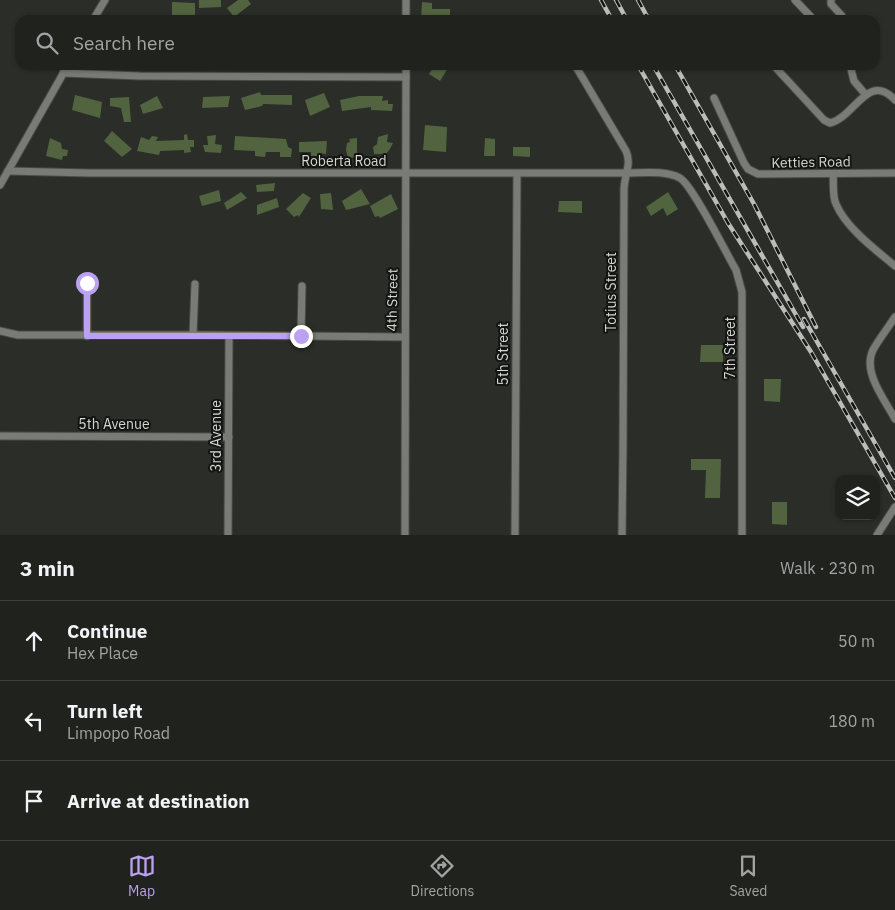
<!DOCTYPE html>
<meta charset="utf-8">
<style>
:root{--surface:#20221e;--page:#282a27;--text:#f1f3f6;--muted:#a2a4a4;--line:#3d3f3c;--accent:#bca0f2}
body{margin:0;font-family:"IBM Plex Sans",sans-serif;background:var(--page);color:var(--text)}
.controls{position:absolute;right:15px;bottom:15px;display:grid;overflow:hidden;border-radius:10px;box-shadow:0 1px 4px #0004}
.controls button{width:45px;height:45px;display:grid;place-items:center;padding:0;border:0;border-bottom:1px solid var(--line);background:var(--surface);color:var(--text);font:25px sans-serif}
.stop{position:absolute;width:15px;height:15px;margin:-11px;border:4px solid #bca0f2;border-radius:50%;background:#fff}
.stop.end{background:#bca0f2;border-color:#fff;box-shadow:0 1px 5px #0008}
.list{margin:0;padding:0;list-style:none}
h2{display:flex;justify-content:space-between;align-items:center;height:65px;margin:0;padding:0 20px;font-size:21px}
h2 small{font-size:16px;font-weight:400;color:var(--muted)}
.list li{display:grid;grid-template-columns:32px 1fr auto;gap:15px;align-items:center;box-sizing:border-box;height:80px;padding:0 20px;border-top:1px solid var(--line)}
.list b{display:block;font-size:19px;white-space:nowrap}
.list p{margin:0;font-size:16px;white-space:nowrap;color:var(--muted)}
.list em{font-size:16px;font-style:normal;color:var(--muted)}
.icon{flex:none;width:28px;height:28px;fill:none;stroke:currentColor;stroke-width:2;stroke-linecap:round;stroke-linejoin:round}
.map{position:relative;flex:none;width:895px;height:535px;overflow:hidden}
.search{position:absolute;background:var(--surface);box-shadow:0 1px 4px #0004;left:15px;right:15px;top:15px;height:55px;display:flex;align-items:center;gap:12px;box-sizing:border-box;padding:0 18px;border-radius:15px;color:var(--muted);font-size:19px}
.sheet{height:305px;background:var(--surface)}
nav{display:flex;justify-content:space-around;align-items:center;box-sizing:border-box;height:70px;border-top:1px solid var(--line);background:var(--surface);font-size:14px;color:var(--muted)}
nav a{display:grid;justify-items:center;gap:2px}
nav .on{color:var(--accent)}
.map>svg:first-child{display:block}
.building{fill:#526340}
.lines{fill:none;stroke-linecap:round;stroke-linejoin:round}
.street-casing{stroke:#494b47;stroke-width:9}
.street{stroke:#787b76;stroke-width:7}
.rail-casing{stroke:#bbbdba;stroke-width:4.5}
.rail{stroke:#141512;stroke-width:2.5;stroke-dasharray:8;stroke-linecap:butt}
.route{stroke:#bca0f2;stroke-width:6}
.labels{text-anchor:middle;stroke-width:4;stroke-linejoin:round;paint-order:stroke}
.street-label{font-size:14px;fill:#d4d6d3;stroke:#141512}
</style>
<div class="map">
<svg width="895" height="535" viewBox="0 0 895 535">
<rect width="100%" height="100%" fill="#2a2d28"/>
<!-- building -->
<g class="building">
<path d="M199,0H221V7L199,8Z"/>
<path d="M238,0H248L251,4L234,17L227,8Z"/>
<path d="M172,2L195,3V15H172Z"/>
<path d="M422,2L432,3V9H450V20H421Z"/>
<path d="M435,65H450L440,81L429,74Z"/>
<path d="M260,92L261,95H292V105L263,104L262,106L245,110L241,98Z"/>
<path d="M324,93L330,107L310,116L305,100Z"/>
<path d="M75,95L102,102L100,118L72,110Z"/>
<path d="M157,96L163,108L143,114L140,105Z"/>
<path d="M230,96L228,107L202,108L203,97Z"/>
<path d="M359,96H383L382,101L388,100V104H393L392,111L371,110V107L342,111L340,100Z"/>
<path d="M129,97L131,122H124L121,108L110,106V98Z"/>
<path d="M425,125L447,127L446,152L423,150Z"/>
<path d="M112,131L132,149L122,157L104,141Z"/>
<path d="M187,134L188,140H194V147H190L191,152L184,153V150L160,151L159,155L137,151L141,137L149,140L152,136L158,137L156,141L184,140V135Z"/>
<path d="M388,134L387,142L393,143L390,149L386,154H374L373,147L377,144L378,137Z"/>
<path d="M216,135L215,144L222,145L221,153L205,152L203,145H208L207,136Z"/>
<path d="M235,136L286,139L288,147L292,149L291,157H280V152H266L265,157L255,156V151L234,150Z"/>
<path d="M50,138L61,143L62,149L68,150L67,156H63L62,160L46,156Z"/>
<path d="M357,138V157L348,158L346,150L347,143L350,142L349,139Z"/>
<path d="M485,138L495,139V156H484Z"/>
<path d="M327,141L326,154L318,153L319,156H311V152H299V142Z"/>
<path d="M513,147H530V157L513,156Z"/>
<path d="M275,183L274,191L257,192L256,185Z"/>
<path d="M361,189L370,204L346,210L342,201Z"/>
<path d="M219,190L221,201L202,206L199,196Z"/>
<path d="M241,192L247,198L227,210L224,203Z"/>
<path d="M668,192L678,209L667,216L663,208L651,216L646,207Z"/>
<path d="M303,193L311,198L299,217L298,215L294,217L286,209Z"/>
<path d="M331,193L333,210L321,209L320,194Z"/>
<path d="M391,194L398,209L380,218L379,216L375,217L370,206Z"/>
<path d="M277,198L279,207L257,215V205Z"/>
<path d="M559,201H582V213L558,212Z"/>
<path d="M701,345H723V362H700Z"/>
<path d="M764,379H781L780,402L764,401Z"/>
<path d="M691,459H721L720,498H705L706,470H691Z"/>
<path d="M772,502H787V525L772,524Z"/>
</g>
<g class="lines">
<!-- street casing -->
<g class="street-casing">
<g id="street">
<path d="M406,0V20"/>
<path d="M795,0L814,20"/>
<path d="M831,0V4L842,16L843,20"/>
<path d="M93,20L105,0"/>
<path d="M575,65L626,151C632,164 624,176 624,190L623,445L622,535"/>
<path d="M850,65L854,81L866,95"/>
<path d="M776,68L824,120L830,123C855,117 868,71 895,100"/>
<path d="M63,73L140,76L406,77"/>
<path d="M714,98L744,163L748,169L758,174L895,173"/>
<path d="M8,171L89,173H626C643,173 665,170 680,178C693,186 726,253 736,270L742,292V535"/>
<path d="M833,174C834,183 832,196 836,204C846,228 876,250 895,266"/>
<path d="M0,185L68,65"/>
<path d="M87,283V336"/>
<path d="M895,317C888,328 879,339 873,350C862,372 885,400 895,419"/>
<path d="M0,331L18,335H193L405,337"/>
<path d="M193,335L195,284"/>
<path d="M301,336L302,286"/>
<path d="M0,436L229,437"/>
<path d="M228,535L229,336"/>
<path d="M405,535L406,65"/>
<path d="M515,535L517,174"/>
<path d="M877,535L895,507"/>
</g>
</g>
<!-- street -->
<use href="#street" class="street"/>
<!-- rail casing -->
<g class="rail-casing">
<g id="rail">
<path d="M601,0L612,20"/>
<path d="M616,0L627,20"/>
<path d="M638,0L649,20"/>
<path d="M638,65L728,223L811,352L895,498"/>
<path d="M653,65L803,327"/>
<path d="M675,65L754,204L816,327"/>
<path d="M804,319L895,478"/>
</g>
</g>
<!-- rail -->
<use href="#rail" class="rail"/>
</g>
<g class="lines">
<!-- route -->
<path class="route" d="M87,283V336H301"/>
</g>
<g class="labels">
<!-- street labels -->
<g class="street-label">
<text x="344" y="166">Roberta Road</text>
<text transform="translate(811 162) rotate(-1)" y="5">Ketties Road</text>
<text transform="translate(611 292) rotate(-90)" y="5">Totius Street</text>
<text transform="translate(392 300) rotate(-89)" y="5">4th Street</text>
<text transform="translate(730 348) rotate(-90)" y="5">7th Street</text>
<text transform="translate(503 354) rotate(-90)" y="5">5th Street</text>
<text x="114" y="429">5th Avenue</text>
<text transform="translate(216 436) rotate(-90)" y="5">3rd Avenue</text>
</g>
</g>
</svg>
<div class="controls">
<button><svg class="icon" aria-label="layers" viewBox="0 0 24 24"><path d="M12 4l9 5-9 5-9-5zM3 14l9 5 9-5"/></svg></button>
</div>
<div class="stop" style="left:87px;top:283px"></div>
<div class="stop end" style="left:301px;top:336px"></div>
<div class="search"><svg class="icon" aria-label="search" viewBox="0 0 24 24"><circle cx="10" cy="10" r="6"/><path d="M15 15l6 6"/></svg>Search here</div>
</div>
<section class="sheet">
<h2>3 min<small>Walk · 230 m</small></h2>
<ul class="list">
<li><svg class="icon" aria-label="ahead" viewBox="0 0 24 24"><path d="M12 20V5M6 11l6-6 6 6"/></svg><div><b>Continue</b><p>Hex Place</p></div><em>50 m</em></li>
<li><svg class="icon" aria-label="left" viewBox="0 0 24 24"><path d="M17 20v-9H6M10 6l-5 5 5 5"/></svg><div><b>Turn left</b><p>Limpopo Road</p></div><em>180 m</em></li>
<li><svg class="icon" aria-label="arrive" viewBox="0 0 24 24"><path d="M6 21V4h12l-3 4 3 4H6"/></svg><div><b>Arrive at destination</b></div></li>
</ul>
</section>
<nav>
<a class="on"><svg class="icon" aria-label="map" viewBox="0 0 24 24"><path d="M3 6l6-2 6 2 6-2v14l-6 2-6-2-6 2zM9 4v14M15 6v14"/></svg>Map</a>
<a><svg class="icon" aria-label="directions" viewBox="0 0 24 24"><path d="M12 3l9 9-9 9-9-9zM9 14v-3h6M13 9l2 2-2 2"/></svg>Directions</a>
<a><svg class="icon" aria-label="saved" viewBox="0 0 24 24"><path d="M7 4h10v16l-5-4-5 4z"/></svg>Saved</a>
</nav>
